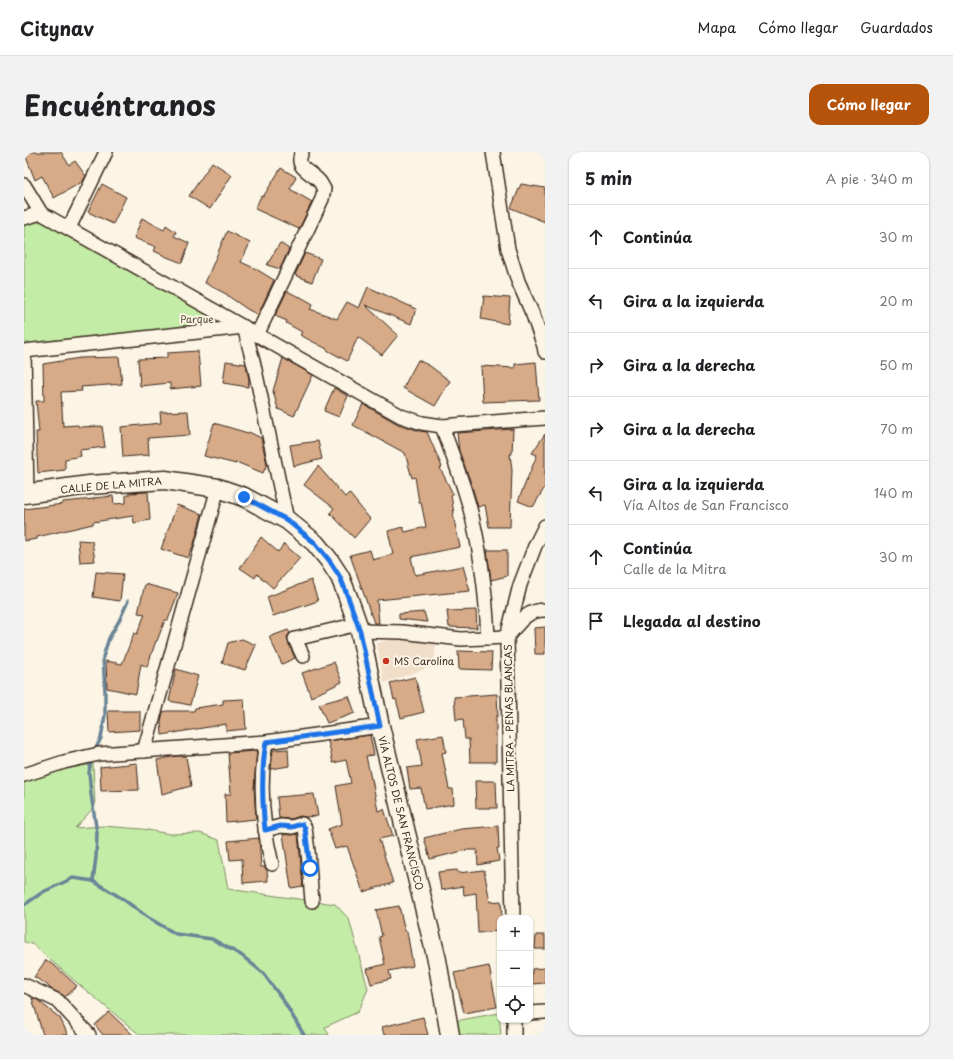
<!DOCTYPE html>
<html lang="es">
<meta charset="utf-8">
<style>
:root{--surface:#fff;--page:#f2f2f2;--text:#202124;--muted:#757577;--line:#e0e0e0;--accent:#b45309}
body{margin:0;font-family:"Playpen Sans",sans-serif;background:var(--page);color:var(--text)}
.controls{position:absolute;right:12px;bottom:12px;display:grid;overflow:hidden;border-radius:8px;box-shadow:0 1px 3px #0004}
.controls button{width:36px;height:36px;display:grid;place-items:center;padding:0;border:0;border-bottom:1px solid var(--line);background:var(--surface);color:var(--text);font:20px sans-serif}
.stop{position:absolute;width:12px;height:12px;margin:-9px;border:3px solid #1a73e8;border-radius:50%;background:#fff}
.stop.end{background:#1a73e8;border-color:#fff;box-shadow:0 1px 4px #0008}
.list{margin:0;padding:0;list-style:none}
h2{display:flex;justify-content:space-between;align-items:center;height:52px;margin:0;padding:0 16px;font-size:17px}
h2 small{font-size:13px;font-weight:400;color:var(--muted)}
.list li{display:grid;grid-template-columns:26px 1fr auto;gap:12px;align-items:center;box-sizing:border-box;height:64px;padding:0 16px;border-top:1px solid var(--line)}
.list b{display:block;font-size:15px;white-space:nowrap}
.list p{margin:0;font-size:13px;white-space:nowrap;color:var(--muted)}
.list em{font-size:13px;font-style:normal;color:var(--muted)}
.icon{flex:none;width:22px;height:22px;fill:none;stroke:currentColor;stroke-width:2;stroke-linecap:round;stroke-linejoin:round}
.map{position:relative;flex:none;width:521px;height:883px;overflow:hidden;border-radius:12px}
header{display:flex;align-items:center;gap:24px;box-sizing:border-box;height:56px;padding:0 20px;background:var(--surface);border-bottom:1px solid var(--line)}
header strong{font-size:19px}
nav{display:flex;gap:22px;margin-inline-start:auto;font-size:14px}
.intro{display:flex;align-items:center;justify-content:space-between;box-sizing:border-box;height:96px;padding:0 24px}
h1{margin:0;font-size:28px}
.button{padding:10px 18px;border-radius:12px;background:var(--accent);color:#fff;font-size:14px;font-weight:700}
main{display:flex;gap:24px;padding:0 24px}
aside{flex:1;background:var(--surface);border-radius:12px;box-shadow:0 1px 3px #0004}
.map>svg:first-child{display:block}
.built{fill:#f1dec9}
.green{fill:#c3eca7;stroke:#7f8b62}
.lines{fill:none;stroke-linecap:round;stroke-linejoin:round}
.stream{stroke:#698496;stroke-width:3.5}
.building{fill:#d7aa88;stroke:#3b2a1e}
.street-casing{stroke:#3b2a1e;stroke-width:16}
.secondary-casing{stroke:#3b2a1e;stroke-width:21}
.street{stroke:#fcf5e5;stroke-width:13}
.secondary{stroke:#fcf5e5;stroke-width:18}
.route{stroke:#1a73e8;stroke-width:5}
.poi-dot{fill:#c8321e;stroke:#fcf5e5;stroke-width:1.5}
.labels{text-anchor:middle;stroke-width:4;stroke-linejoin:round;paint-order:stroke}
.park-label{font-size:10px;fill:#565139;stroke:#fcf5e5}
.street-label{font-size:10px;fill:#3b2a1e;stroke:#fcf5e5}
.poi-label{font-size:10px;fill:#3b2a1e;stroke:#fcf5e5;text-anchor:start}
</style>
<header>
<strong>Citynav</strong>
<nav><a>Mapa</a><a>Cómo llegar</a><a>Guardados</a></nav>
</header>
<div class="intro"><h1>Encuéntranos</h1><a class="button">Cómo llegar</a></div>
<main>
<div class="map">
<svg width="521" height="883" viewBox="0 0 521 883">
<rect width="100%" height="100%" fill="#fcf5e5"/>
<filter id="ink" filterUnits="userSpaceOnUse"><feTurbulence type="fractalNoise" baseFrequency=".025" numOctaves="2"/><feDisplacementMap in="SourceGraphic" scale="8" xChannelSelector="R" yChannelSelector="G"/><feConvolveMatrix kernelMatrix="1 2 1 2 8 2 1 2 1" color-interpolation-filters="sRGB"/></filter>
<g filter="url(#ink)">
<!-- built -->
<path class="built" d="M374,486L412,490L410,514L360,531L353,491Z"/>
<!-- green -->
<g class="green">
<path d="M17,67L204,174L0,196V72Z"/>
<path d="M69,612L71,654L51,676L79,674L118,677L146,682L176,681L195,688L204,737L288,749L311,752L325,767L344,837L334,860L301,875L305,883H116L46,825L8,792L0,790V628L34,618Z"/>
<path d="M475,861L477,883H434L431,869Z"/>
</g>
<g class="lines">
<!-- stream -->
<g class="stream">
<path d="M70,600L77,586L81,563V539L79,505L85,486L95,469L104,449"/>
<path d="M67,607L65,621L67,642L73,681L72,705L69,729"/>
<path d="M0,753L19,740L49,726L69,729L99,747L123,765L152,782L188,787L217,803L239,821L259,848L280,883"/>
</g>
</g>
<!-- building -->
<g class="building">
<path d="M0,0H37L45,13L51,9L62,24L58,30L30,46L18,24L11,28Z"/>
<path d="M188,10L208,23L186,57L165,44Z"/>
<path d="M257,16L272,25L266,37L288,50L275,77L231,57L237,44L239,45Z"/>
<path d="M78,32L102,45L89,72L64,60Z"/>
<path d="M497,32L521,36V70L487,56Z"/>
<path d="M118,66L140,78L142,73L152,80L150,84L165,91L158,111L143,105L130,99L132,95L110,86Z"/>
<path d="M203,79L226,91L217,110L232,117L250,128L234,163L223,157L204,144V143L181,131Z"/>
<path d="M256,91L265,97L256,117L243,113Z"/>
<path d="M281,101L297,107L288,130L271,123Z"/>
<path d="M344,135L392,157L387,172L341,153L374,183L358,203L334,185L323,209L303,198V197L276,183L278,180L262,171L263,169L251,164L263,139L275,145V144L289,152L286,157L313,167L323,150L335,156Z"/>
<path d="M460,144L486,146L484,172L457,167Z"/>
<path d="M174,199L177,234L146,237V231L116,234L114,207L143,206V201Z"/>
<path d="M95,205L98,232L57,235L58,239L37,240L39,274L54,273L55,275L78,274L81,295L56,298L57,304L41,307V318L14,321L12,280H15L12,249H20L19,212L56,206Z"/>
<path d="M259,206L289,223L270,264L254,257L249,239Z"/>
<path d="M394,208L406,214L426,229L411,254L379,236Z"/>
<path d="M202,209L222,212L225,228L224,235L199,231Z"/>
<path d="M512,210L515,248L459,250L457,214L491,216V212Z"/>
<path d="M310,236L324,244L315,265L300,259Z"/>
<path d="M339,252L374,272L396,279L403,280L418,315L416,316L429,342L427,343L430,362L429,363L436,395L387,405L391,423L439,414L446,439L353,448L355,471H350L326,403L346,398L349,408L369,402L364,379L379,375L381,380L402,375L397,350H395L391,325L388,326L381,301L329,273Z"/>
<path d="M164,259L166,283L124,286L125,303L99,305L97,275L137,271L136,260Z"/>
<path d="M190,271L224,281L225,280L237,286L243,312L239,321L212,310V312L180,304Z"/>
<path d="M489,277L488,302H486L488,318L486,375H465L461,353L454,355L447,331L435,299L433,281Z"/>
<path d="M521,282V335L509,355L494,349L513,303L508,301Z"/>
<path d="M294,289L298,307L270,314L266,293Z"/>
<path d="M294,314L321,345L325,341L346,367L330,386L306,361L310,356L280,333Z"/>
<path d="M124,340L126,368L110,371L109,364L69,370V372L13,385V387L0,389V357L39,352V350L70,347V346L89,344L90,352L102,351V343H105V341Z"/>
<path d="M153,353L178,362L170,392L164,406L137,397Z"/>
<path d="M237,385L254,400L260,392L276,406L249,436L233,422L231,426L216,416Z"/>
<path d="M54,388L68,389L71,409L56,410Z"/>
<path d="M463,398H483V424L467,428Z"/>
<path d="M72,420L99,422L96,449L69,445Z"/>
<path d="M287,428L294,449L249,464L243,445Z"/>
<path d="M121,432L154,441L144,468H141L133,489H132L123,515L117,512L112,542L83,536L82,509L98,512L110,481L113,482L121,462L114,461Z"/>
<path d="M452,458L453,476L425,475L423,459Z"/>
<path d="M400,460L403,470L375,467V462Z"/>
<path d="M521,475V502H511L510,476Z"/>
<path d="M264,478L266,481L263,485L264,490L271,506L258,512L245,485Z"/>
<path d="M218,487L232,493L221,518L198,511L204,491Z"/>
<path d="M434,499L468,500L467,518L435,517Z"/>
<path d="M310,510L318,530L287,545L278,521Z"/>
<path d="M152,517L174,524L166,553L145,549Z"/>
<path d="M391,525L400,560L377,566L372,547L370,548L366,531Z"/>
<path d="M473,542L474,564H472V610H446L445,587H441L439,567L432,568L430,545Z"/>
<path d="M325,544L331,561L303,571L295,552Z"/>
<path d="M220,547L222,577L202,579V572L138,583L137,569L139,560L143,559H170L171,556L199,552V548Z"/>
<path d="M84,559H116V578L85,580Z"/>
<path d="M346,583L350,603L342,604L347,627H348L354,659L360,657L369,684L355,687L369,731L339,740L323,694L311,697L304,677L318,672L312,634L327,631L322,608L309,611L304,589Z"/>
<path d="M419,583L422,600L418,601L425,637H429L430,652L401,657L397,636L386,637L383,616L398,614L393,587Z"/>
<path d="M264,597L265,614L247,617L249,598Z"/>
<path d="M231,599H233L230,636L232,667L202,670L201,642H207L204,601Z"/>
<path d="M152,604H162L167,634L138,642L133,608Z"/>
<path d="M113,611L115,638L77,639L76,615Z"/>
<path d="M451,629H472L473,656H452Z"/>
<path d="M290,642L294,664L282,665L276,664L267,667L255,666L253,645Z"/>
<path d="M474,674L475,696H473L475,709L454,713L453,698H443L406,707L400,686L437,677Z"/>
<path d="M259,682L268,683L274,682L279,734L267,736Z"/>
<path d="M235,686L237,715H241L243,718L244,729L219,731L218,707L206,708L204,689Z"/>
<path d="M433,718L434,721L460,718L466,750L477,749L478,766H476V779L454,781L452,741L440,743L439,734L417,738L414,720Z"/>
<path d="M375,754L381,779H383L389,814L365,819L367,827L347,832L343,817L361,812L355,785L358,784L352,758Z"/>
<path d="M512,783H521V797H511Z"/>
<path d="M22,808L32,815L53,834L41,845L37,842L27,837L22,832L10,825Z"/>
<path d="M465,814L473,855L440,861L430,821Z"/>
<path d="M521,816V831L507,832L508,817Z"/>
<path d="M8,846L12,847L36,866L44,883H19Z"/>
<path d="M85,860L109,883H79L71,873Z"/>
<path d="M399,865L404,883H360L358,875Z"/>
</g>
<g class="lines">
<!-- street casing -->
<g class="street-casing">
<g id="street">
<path d="M469,0L484,97L494,129L509,163L520,194L521,200"/>
<path d="M0,33L17,61L377,264L398,271L418,274L521,266"/>
<path d="M0,66L17,61"/>
<path d="M45,76L82,0"/>
<path d="M220,175L230,213L263,368"/>
<path d="M233,183L298,47L300,37C298,34 297,31 295,29C286,19 270,16 278,0"/>
<path d="M0,199L220,175"/>
<path d="M0,200L3,341"/>
<path d="M418,274C427,300 438,327 445,353C457,397 462,441 464,486"/>
<path d="M336,479L378,480L437,487L483,485C495,471 502,458 521,458"/>
<path d="M279,504L271,487L334,472"/>
<path d="M242,590C235,631 238,672 248,712"/>
<path d="M120,599L194,336"/>
<path d="M0,623L40,610L75,602L242,590L356,574"/>
<path d="M241,678L257,674L268,675L278,672L281,676L284,699L288,749"/>
<path d="M489,766L483,485L496,433L511,394L521,374"/>
<path d="M0,833L34,849L65,883"/>
<path d="M506,861L521,860"/>
<path d="M490,883V868"/>
</g>
</g>
<!-- secondary casing -->
<g class="secondary-casing">
<path id="secondary" d="M0,342L65,333L141,328L194,336L220,345L263,368L291,391L305,408L316,425L324,445L336,479L356,574L413,808L426,883"/>
</g>
<!-- street -->
<use href="#street" class="street"/>
<!-- secondary -->
<use href="#secondary" class="secondary"/>
</g>
</g>
<g class="lines" filter="url(#ink)">
<!-- route -->
<path class="route" d="M220,345L263,368L291,391L305,408L316,425L324,445L336,479L356,574L242,590C237,619 238,648 241,678L257,674L268,675L278,672L281,676L286,716"/>
</g>
<!-- markers -->
<circle class="poi-dot" cx="362" cy="509" r="4"/>
<g class="labels">
<!-- park labels -->
<g class="park-label">
<text x="173" y="171">Parque</text>
</g>
<!-- street labels -->
<g class="street-label">
<text transform="translate(87 333) rotate(-5)" y="4">CALLE DE LA MITRA</text>
<text transform="translate(485 566) rotate(-91)" y="4">LA MITRA - PENAS BLANCAS</text>
<text transform="translate(377 661) rotate(76)" y="4">VÍA ALTOS DE SAN FRANCISCO</text>
</g>
<!-- poi labels -->
<g class="poi-label">
<text x="370" y="513">MS Carolina</text>
</g>
</g>
</svg>
<div class="controls">
<button>+</button>
<button>−</button>
<button><svg class="icon" aria-label="locate" viewBox="0 0 24 24"><circle cx="12" cy="12" r="6"/><path d="M12 2v4M12 18v4M2 12h4M18 12h4"/></svg></button>
</div>
<div class="stop" style="left:286px;top:716px"></div>
<div class="stop end" style="left:220px;top:345px"></div>
</div>
<aside>
<h2>5 min<small>A pie · 340 m</small></h2>
<ul class="list">
<li><svg class="icon" aria-label="ahead" viewBox="0 0 24 24"><path d="M12 20V5M6 11l6-6 6 6"/></svg><div><b>Continúa</b></div><em>30 m</em></li>
<li><svg class="icon" aria-label="left" viewBox="0 0 24 24"><path d="M17 20v-9H6M10 6l-5 5 5 5"/></svg><div><b>Gira a la izquierda</b></div><em>20 m</em></li>
<li><svg class="icon" aria-label="right" viewBox="0 0 24 24"><path d="M7 20v-9h11M14 6l5 5-5 5"/></svg><div><b>Gira a la derecha</b></div><em>50 m</em></li>
<li><svg class="icon" aria-label="right" viewBox="0 0 24 24"><path d="M7 20v-9h11M14 6l5 5-5 5"/></svg><div><b>Gira a la derecha</b></div><em>70 m</em></li>
<li><svg class="icon" aria-label="left" viewBox="0 0 24 24"><path d="M17 20v-9H6M10 6l-5 5 5 5"/></svg><div><b>Gira a la izquierda</b><p>Vía Altos de San Francisco</p></div><em>140 m</em></li>
<li><svg class="icon" aria-label="ahead" viewBox="0 0 24 24"><path d="M12 20V5M6 11l6-6 6 6"/></svg><div><b>Continúa</b><p>Calle de la Mitra</p></div><em>30 m</em></li>
<li><svg class="icon" aria-label="arrive" viewBox="0 0 24 24"><path d="M6 21V4h12l-3 4 3 4H6"/></svg><div><b>Llegada al destino</b></div></li>
</ul>
</aside>
</main>
